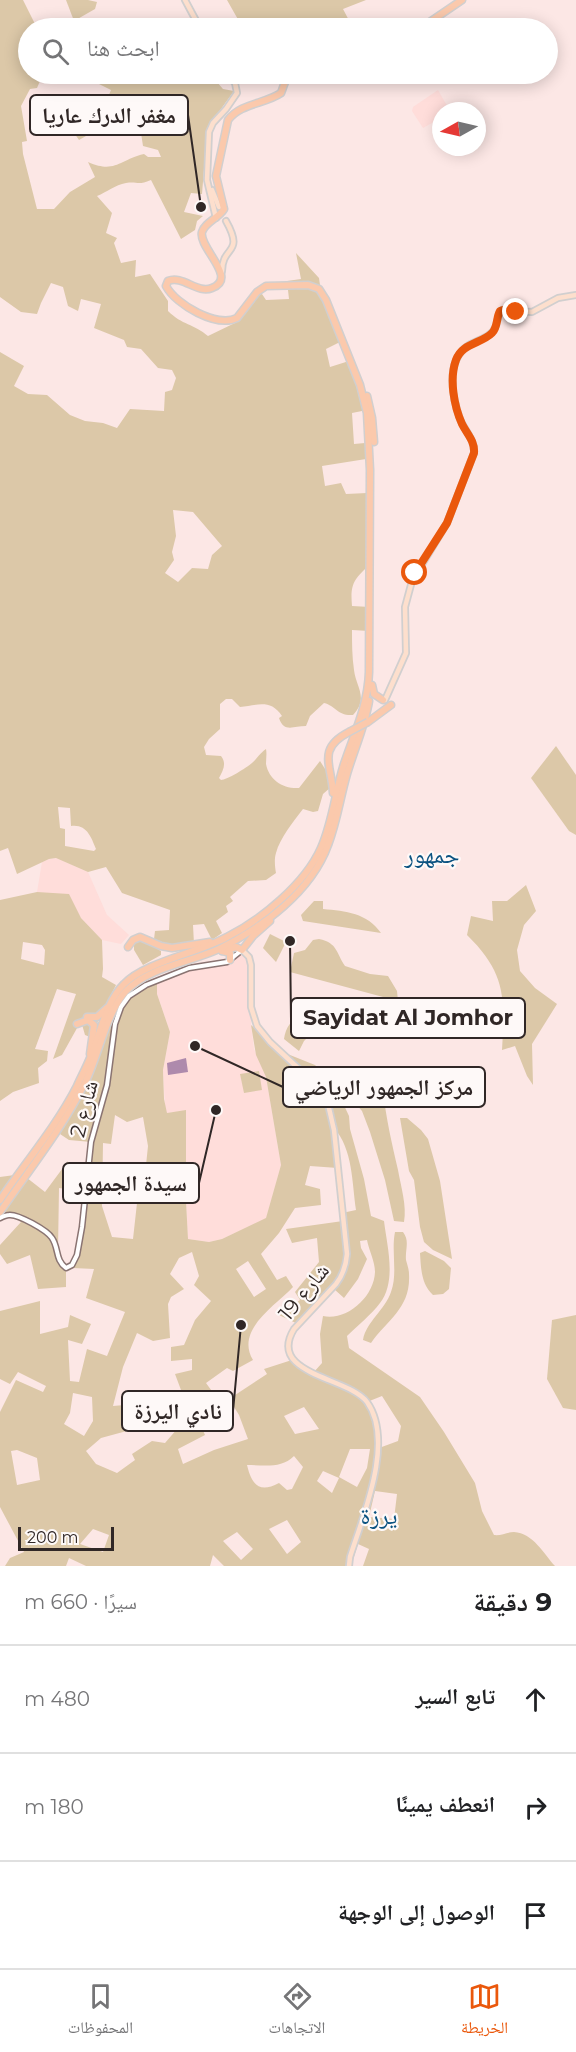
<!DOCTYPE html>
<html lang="ar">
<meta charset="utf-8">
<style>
:root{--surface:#fff;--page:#f2f2f2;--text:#202124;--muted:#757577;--line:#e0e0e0;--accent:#ea580c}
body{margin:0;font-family:Montserrat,"Noto Naskh Arabic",sans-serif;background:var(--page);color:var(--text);direction:rtl}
.compass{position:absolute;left:432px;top:102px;width:54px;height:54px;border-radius:50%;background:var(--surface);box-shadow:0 3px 15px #0003;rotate:262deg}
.scale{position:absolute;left:18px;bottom:15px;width:96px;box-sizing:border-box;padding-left:6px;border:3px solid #302726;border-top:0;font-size:16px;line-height:21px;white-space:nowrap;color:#302726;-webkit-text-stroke:4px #fef9f8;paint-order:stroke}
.stop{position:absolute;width:18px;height:18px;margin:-14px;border:4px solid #ea580c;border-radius:50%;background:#fff}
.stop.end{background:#ea580c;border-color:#fff;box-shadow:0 2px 6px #0008}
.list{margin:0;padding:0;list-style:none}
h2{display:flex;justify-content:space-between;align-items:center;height:78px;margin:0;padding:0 24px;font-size:26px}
h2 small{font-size:20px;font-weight:400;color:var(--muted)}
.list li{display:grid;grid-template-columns:39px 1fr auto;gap:18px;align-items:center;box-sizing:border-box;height:108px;padding:0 24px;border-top:2px solid var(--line)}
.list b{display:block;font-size:22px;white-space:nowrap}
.list em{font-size:20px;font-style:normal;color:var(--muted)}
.icon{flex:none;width:33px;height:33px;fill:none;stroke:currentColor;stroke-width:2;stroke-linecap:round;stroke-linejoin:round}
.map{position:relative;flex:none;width:576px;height:1566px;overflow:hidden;direction:ltr}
.search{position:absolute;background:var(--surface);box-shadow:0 3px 15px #0003;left:18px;right:18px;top:18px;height:66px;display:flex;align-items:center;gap:15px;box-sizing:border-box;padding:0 21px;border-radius:33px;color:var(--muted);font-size:22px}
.sheet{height:402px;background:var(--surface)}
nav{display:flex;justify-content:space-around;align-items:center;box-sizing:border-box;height:84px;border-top:2px solid var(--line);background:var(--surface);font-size:16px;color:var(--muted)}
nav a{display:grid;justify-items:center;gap:3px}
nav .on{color:var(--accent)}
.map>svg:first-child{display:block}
.built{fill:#ffddda}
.green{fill:#dcc8a8;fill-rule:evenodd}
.water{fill:#ae8aac}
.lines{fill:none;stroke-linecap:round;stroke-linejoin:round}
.minor-casing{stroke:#8a7472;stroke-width:7}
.major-casing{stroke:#d1cfcf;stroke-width:8}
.highway-casing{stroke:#d1cfcf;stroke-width:9}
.minor{stroke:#fff;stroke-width:4}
.major{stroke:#fddfcd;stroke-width:4.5}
.highway{stroke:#fbc9ac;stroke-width:6}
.highway-bridge-casing{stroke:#d1cfcf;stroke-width:9;stroke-linecap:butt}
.highway-bridge{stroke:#fbc9ac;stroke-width:6}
.route{stroke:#ea580c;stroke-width:8}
.labels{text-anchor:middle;stroke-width:4.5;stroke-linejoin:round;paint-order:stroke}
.street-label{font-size:21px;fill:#302726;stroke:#fef9f8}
.quarter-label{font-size:24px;fill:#0c5381;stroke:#fef9f8}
.leader{fill:none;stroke:#302726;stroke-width:2}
.callout-dot{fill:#302726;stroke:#fef9f8;stroke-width:2}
.callout{fill:#fef9f8;stroke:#302726;stroke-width:2}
.callout-label{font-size:22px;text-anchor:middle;font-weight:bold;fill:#302726}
</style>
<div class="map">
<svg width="576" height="1566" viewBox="0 0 576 1566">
<rect width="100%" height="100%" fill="#fce7e5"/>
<!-- built -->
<g class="built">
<path d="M438,90L450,111H441V118L423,128L412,111L413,107Z"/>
<path d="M57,858L88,872L107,915L129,935L121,944L102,940L81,918L77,911L37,892L42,862L49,859Z"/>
<path d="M245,952L252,960L255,974L252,992L251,1025L254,1049L266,1077L281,1165L266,1219L222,1239L209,1242L188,1239L186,1201V1111L167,1113L165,1106L163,1070L170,1032L157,994V981L180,971L203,966L228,964Z"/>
</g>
<!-- green -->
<g class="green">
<path d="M0,0H23L37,28L53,25L56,28H28V74H43L37,88L30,89L21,106L27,141L22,142L23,154L37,209H54L70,192L95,177L88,162C115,174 119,160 144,154L148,157H161L158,150L143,146L141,133C130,127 122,133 114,120L79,140L72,130L85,121L83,109L89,100L106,102L111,90L97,83L94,74C104,74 110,81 120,79L122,74H210L223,89L234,91L213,120L207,132L202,194L191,193L184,212L203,216L197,221L195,230L181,239L151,180C137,186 138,181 126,183C115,185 107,192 97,196L112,213L106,233L117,238L114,243L121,263L136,260L135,277L150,274L168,301V311C182,325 194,324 208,336L237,322L255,295L262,294L266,300L289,299L287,281L301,279L296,253L319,278L320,285L342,341L326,349L330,367L349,361L367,410L352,413L354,444L365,443L366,459L322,466L325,486L341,483L346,494L367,493L370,564C354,580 350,583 352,606L370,607L369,631L352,630C352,643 352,657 354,670C356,687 369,698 353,715C337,716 336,706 324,703L310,716L306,726C293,726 284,733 279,718L282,716C270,698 256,706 240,707L232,699H226L220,704V729L209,739L204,747L206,755L221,756C227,764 223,770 219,778L221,780C227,780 246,768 252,763C257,759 259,754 266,749C267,754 266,759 266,764C269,780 283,789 299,788L320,761L327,772L331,787L323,794L318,811L313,812L303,809C293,822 280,838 276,853C274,859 275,867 276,873L266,880L248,881L230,897L233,901L226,906L228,912L216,921L222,933L212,940L204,924L193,925L194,944L170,945L154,939L155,931L169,930L170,910L122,893L106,867L88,872L56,858L49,859L17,874L8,848L0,851V352L24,366L14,386L28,394L47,395L70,415L85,421L103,423L117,428L130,409L164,411L165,392L172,390L176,378L172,370L158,368L141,349L127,347L124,340L94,328L101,304L81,299L78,311L68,306L63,287L51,283L41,303L37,314L21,312L0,297ZM173,510L193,512L222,546L212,555L208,569L192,568L178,582L165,573L174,560L172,552L176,536ZM58,807L70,808L71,826C87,824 91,837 96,849L94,851L65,846V829L60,828Z"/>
<path d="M66,0H88L97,2L95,9L74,21Z"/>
<path d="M227,0H366L343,9L353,28H268L262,19L240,23Z"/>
<path d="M556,746L576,775V835L569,831L531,778Z"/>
<path d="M526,885L536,911L524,925L517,950L520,971L535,988L557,1004L532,1044L533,1085L527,1076L515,1046L502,1050C505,998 506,973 467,935L471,916L493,921L492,901H507Z"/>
<path d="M37,892L69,894L81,918L102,940L103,969L102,977L116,985L90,1037L85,1035L81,1021L62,1055L53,1059L76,994L57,989L35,1049L48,1051L47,1061L38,1068L39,1083L13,1092L0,1101V900ZM23,942L42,945L45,950L44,965L21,959Z"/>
<path d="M314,901H323V909C346,911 367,913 381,933L303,921L301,915Z"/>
<path d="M270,934L286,942L276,962L263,948Z"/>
<path d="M319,939C338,943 336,953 345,966L370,974L388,976L397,991L398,1001L290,972L294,953L305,950L313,940Z"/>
<path d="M137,941H143L161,951V955L143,965L134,950V944Z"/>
<path d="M157,981V994L170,1032L163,1070L164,1099L167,1113L186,1110V1201L188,1239L209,1242L222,1239L266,1218L281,1165L266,1077L256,1055L251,1025L280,1051L315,1065L334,1084L349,1116L350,1129L364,1179L371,1216L384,1221C387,1246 397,1281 380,1303C371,1315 358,1325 347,1336L349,1348L420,1397L444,1432L475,1483L482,1511L494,1535C501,1536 507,1532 514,1532C533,1533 544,1554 555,1566H363L369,1549L358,1544L351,1566H224L213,1555L210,1566H86L69,1558L66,1566H5L10,1558L24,1552L0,1507V1412L16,1380L43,1392L46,1386L18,1372L10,1384L0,1379V1311L40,1301V1334L68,1327L70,1315L91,1324L82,1344L68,1340L70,1381L79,1382L87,1349L107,1356L125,1312L86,1298L94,1269L73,1268C85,1226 89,1185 91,1142L69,1140L60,1134L89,1074L112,1014L126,995L134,989ZM115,1115L127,1122L143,1117L148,1146L143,1194H138L133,1239L112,1237L102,1206L103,1143L111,1144ZM334,1128C353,1149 352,1183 356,1210L342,1213L343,1221L286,1229L292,1243L317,1238L319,1262L295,1292L300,1300L279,1315L300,1325L334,1289L344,1298L358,1279L367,1259L361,1248L360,1241L367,1240C369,1251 375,1261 375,1272C374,1297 347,1321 323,1316L320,1334L322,1363L313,1373L295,1359L264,1369L267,1374L229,1399L239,1415L248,1439L214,1450L183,1464L178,1449L205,1435L201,1426L222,1405L206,1383L227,1368L233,1371L253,1360C235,1330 275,1306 293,1287L286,1276L277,1280L261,1254L279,1233L295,1208L321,1205L320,1189L305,1185L310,1166L338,1168ZM192,1252L199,1276L194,1285L211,1301L195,1320L184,1345L171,1347V1361L192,1359V1370L175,1374L190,1414L165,1443L152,1441L132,1454L135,1460L117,1473L96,1464L86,1451L101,1438L145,1426L159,1412L151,1390L147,1391L144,1400L136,1404L113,1406L123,1367L137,1333L153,1341L170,1338L168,1304L171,1297L184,1289L170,1274L179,1258ZM248,1261L266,1289L254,1297L236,1269ZM73,1393L92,1397L93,1421L84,1436L64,1424L70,1413ZM382,1396L401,1426L398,1441L379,1448L367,1402ZM304,1407L319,1429L295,1434L284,1416ZM350,1449H370L367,1468L357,1487L339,1477ZM17,1450L37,1458L40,1480L17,1485L11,1451ZM294,1456L303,1467L292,1489L287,1490L279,1483C260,1493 252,1486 247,1465C264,1465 281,1469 294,1456ZM323,1471L339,1478L332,1493L317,1481ZM375,1491L397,1494L394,1519L369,1517ZM287,1520L301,1542L287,1554L269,1529ZM93,1529L109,1535L103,1552L80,1544ZM237,1532L253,1549L241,1560L223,1541Z"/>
<path d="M305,1015H324L327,1029L307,1033V1038L304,1041L299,1051L284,1039C286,1026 292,1018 305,1015Z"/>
<path d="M259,1071L262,1090L244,1093L240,1074Z"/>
<path d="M351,1077L376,1084L383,1091C386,1118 392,1144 398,1170C401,1187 407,1206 404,1222L394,1221L385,1180L370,1132L362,1111L349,1096L340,1081Z"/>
<path d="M400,1118H407L421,1130L428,1139L440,1181L452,1259L433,1250L424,1242L420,1227L414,1180L409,1171Z"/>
<path d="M68,1161L66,1189L59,1188L58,1249L60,1260L66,1269V1287L38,1289L30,1255L7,1264L0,1254V1245L21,1222L12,1216L0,1213V1177L22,1174L45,1192Z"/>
<path d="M395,1232H403C410,1241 405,1249 406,1260C407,1264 409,1269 409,1274C411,1308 388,1319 371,1343L363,1340C366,1322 385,1310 391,1292C398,1273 391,1252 395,1232Z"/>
<path d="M425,1251L444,1261L451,1268L449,1289L443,1294L433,1295C421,1284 421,1268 420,1253Z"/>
<path d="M576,1315V1410L563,1408L547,1379L552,1320Z"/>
</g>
<!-- water -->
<path class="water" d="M186,1058L188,1072L168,1075L167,1063Z"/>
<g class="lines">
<!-- minor casing -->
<g class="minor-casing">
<path id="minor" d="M0,1218C2,1217 7,1215 9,1215C18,1214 47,1230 52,1238C59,1248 55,1260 66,1268L72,1265L77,1255L82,1227L91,1142L107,1085L115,1024L121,1007L129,996L146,985L189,968L227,962L242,950"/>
</g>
<!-- major casing -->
<g class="major-casing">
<g id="major">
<path d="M185,0L200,28"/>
<path d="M212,190L219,207"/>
<path d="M216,218L207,180L209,132L213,123L226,109L237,93L235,83L227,74"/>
<path d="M222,271C222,245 245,255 226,221"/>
<path d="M385,700L406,653L405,607L412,581L447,523L474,453C475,440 465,431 460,419C452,397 445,360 469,345C477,340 488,338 493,331C499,324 496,316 502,310L532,312L558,298L576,295"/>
<path d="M242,950L249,957L251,965V1007L257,1026L270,1042L313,1082L328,1104L334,1130L347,1254C346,1266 343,1275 336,1284L294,1329C266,1375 349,1377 367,1402C395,1441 363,1516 350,1557L349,1566"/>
</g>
</g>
<!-- highway casing -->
<g class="highway-casing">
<g id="highway">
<path d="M421,28L462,0"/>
<path d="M334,74H352"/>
<path d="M367,396L372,418L374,442"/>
<path d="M372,685L374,694L383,700"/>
<path d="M368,722L391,705"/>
<path d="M333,793C332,766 316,749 349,732"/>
<path d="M128,947L133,940L140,937L161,946L172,948L210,942"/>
<path d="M222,951L236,947L242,950L253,936L270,921"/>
<path d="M222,951L230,953V960"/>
<path d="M87,1017H97L107,1008"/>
<path d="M77,1024L88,1020L94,1025L90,1054"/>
<path d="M0,1200C25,1163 56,1127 77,1086C81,1077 86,1068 90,1058C101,1033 105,1003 124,984C145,962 198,953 227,937C261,920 305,884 321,848C333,821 335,792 344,764C354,734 368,705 369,672L370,470L367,413L360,385L326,300L319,289L308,285L266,286L257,292L237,318C217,328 176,305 166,286L168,281C183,275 197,294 212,288C239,278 198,248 202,232C205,222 219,218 224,209L216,176L228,120C241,103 265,104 281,93L285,82L281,74"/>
<path d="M0,1212C29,1170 62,1129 85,1083C98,1057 106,1014 125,992C148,967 189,963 219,949C263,927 311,892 328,845C337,822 340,798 347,774C354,750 365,726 369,701"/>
</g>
</g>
<!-- minor -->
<use href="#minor" class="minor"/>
<!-- major -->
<use href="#major" class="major"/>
<!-- highway -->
<use href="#highway" class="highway"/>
<!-- highway-bridge casing -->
<g class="highway-bridge-casing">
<path id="highway-bridge" d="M349,732L368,722"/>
</g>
<!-- highway-bridge -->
<use href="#highway-bridge" class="highway-bridge"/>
</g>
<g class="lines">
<!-- route -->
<path class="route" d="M415,573L447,523L474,453C475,441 467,434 462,424C454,406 449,379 456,360C462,343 481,344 492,333C498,327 496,318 500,311L506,309L516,312"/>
</g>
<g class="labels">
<!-- street labels -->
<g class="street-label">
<text transform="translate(84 1109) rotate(-76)" y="7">شارع 2</text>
<text transform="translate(304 1292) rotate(-51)" y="7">شارع 19</text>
</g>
<!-- quarter labels -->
<g class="quarter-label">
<text x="432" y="863">جمهور</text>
<text x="379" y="1524">يرزة</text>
</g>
</g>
<!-- callouts -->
<path class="leader" d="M201 207L188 115M290 941L291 1018M195 1046L283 1087M216 1110L199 1183M241 1325L233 1411"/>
<g class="callout-dot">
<circle cx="201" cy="207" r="6"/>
<circle cx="290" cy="941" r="6"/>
<circle cx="195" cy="1046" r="6"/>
<circle cx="216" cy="1110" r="6"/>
<circle cx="241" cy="1325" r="6"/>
</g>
<g class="callout">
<rect x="30" y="95" width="158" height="40" rx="6"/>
<rect x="291" y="998" width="234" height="40" rx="6"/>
<rect x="283" y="1067" width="202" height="40" rx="6"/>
<rect x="63" y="1163" width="136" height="40" rx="6"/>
<rect x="122" y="1391" width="111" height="40" rx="6"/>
</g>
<g class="callout-label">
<text x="109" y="123">مغفر الدرك عاريا</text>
<text x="408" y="1025">Sayidat Al Jomhor</text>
<text x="384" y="1095">مركز الجمهور الرياضي</text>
<text x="131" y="1191">سيدة الجمهور</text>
<text x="178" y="1419">نادي اليرزة</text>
</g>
</svg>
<svg class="compass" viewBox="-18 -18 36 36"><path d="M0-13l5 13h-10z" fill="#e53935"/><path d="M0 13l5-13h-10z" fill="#757577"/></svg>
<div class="scale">200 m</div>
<div class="stop" style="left:415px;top:573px"></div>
<div class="stop end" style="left:516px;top:312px"></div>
<div class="search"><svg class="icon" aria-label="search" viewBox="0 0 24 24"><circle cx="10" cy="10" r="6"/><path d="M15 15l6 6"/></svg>ابحث هنا</div>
</div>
<section class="sheet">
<h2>9 دقيقة<small>سيرًا · 660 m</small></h2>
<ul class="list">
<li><svg class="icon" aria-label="ahead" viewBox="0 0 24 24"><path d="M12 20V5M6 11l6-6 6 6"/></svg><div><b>تابع السير</b></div><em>480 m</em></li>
<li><svg class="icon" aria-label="right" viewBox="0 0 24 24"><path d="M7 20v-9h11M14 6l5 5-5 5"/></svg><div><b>انعطف يمينًا</b></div><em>180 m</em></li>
<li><svg class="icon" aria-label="arrive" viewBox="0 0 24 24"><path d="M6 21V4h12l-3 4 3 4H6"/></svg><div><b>الوصول إلى الوجهة</b></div></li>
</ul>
</section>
<nav>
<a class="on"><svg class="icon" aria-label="map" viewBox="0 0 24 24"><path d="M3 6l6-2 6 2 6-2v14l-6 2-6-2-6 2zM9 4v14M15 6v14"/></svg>الخريطة</a>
<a><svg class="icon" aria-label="directions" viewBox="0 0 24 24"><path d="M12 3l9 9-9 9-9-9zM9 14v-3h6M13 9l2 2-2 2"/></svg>الاتجاهات</a>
<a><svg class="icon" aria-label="saved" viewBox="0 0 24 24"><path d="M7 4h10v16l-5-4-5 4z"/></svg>المحفوظات</a>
</nav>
